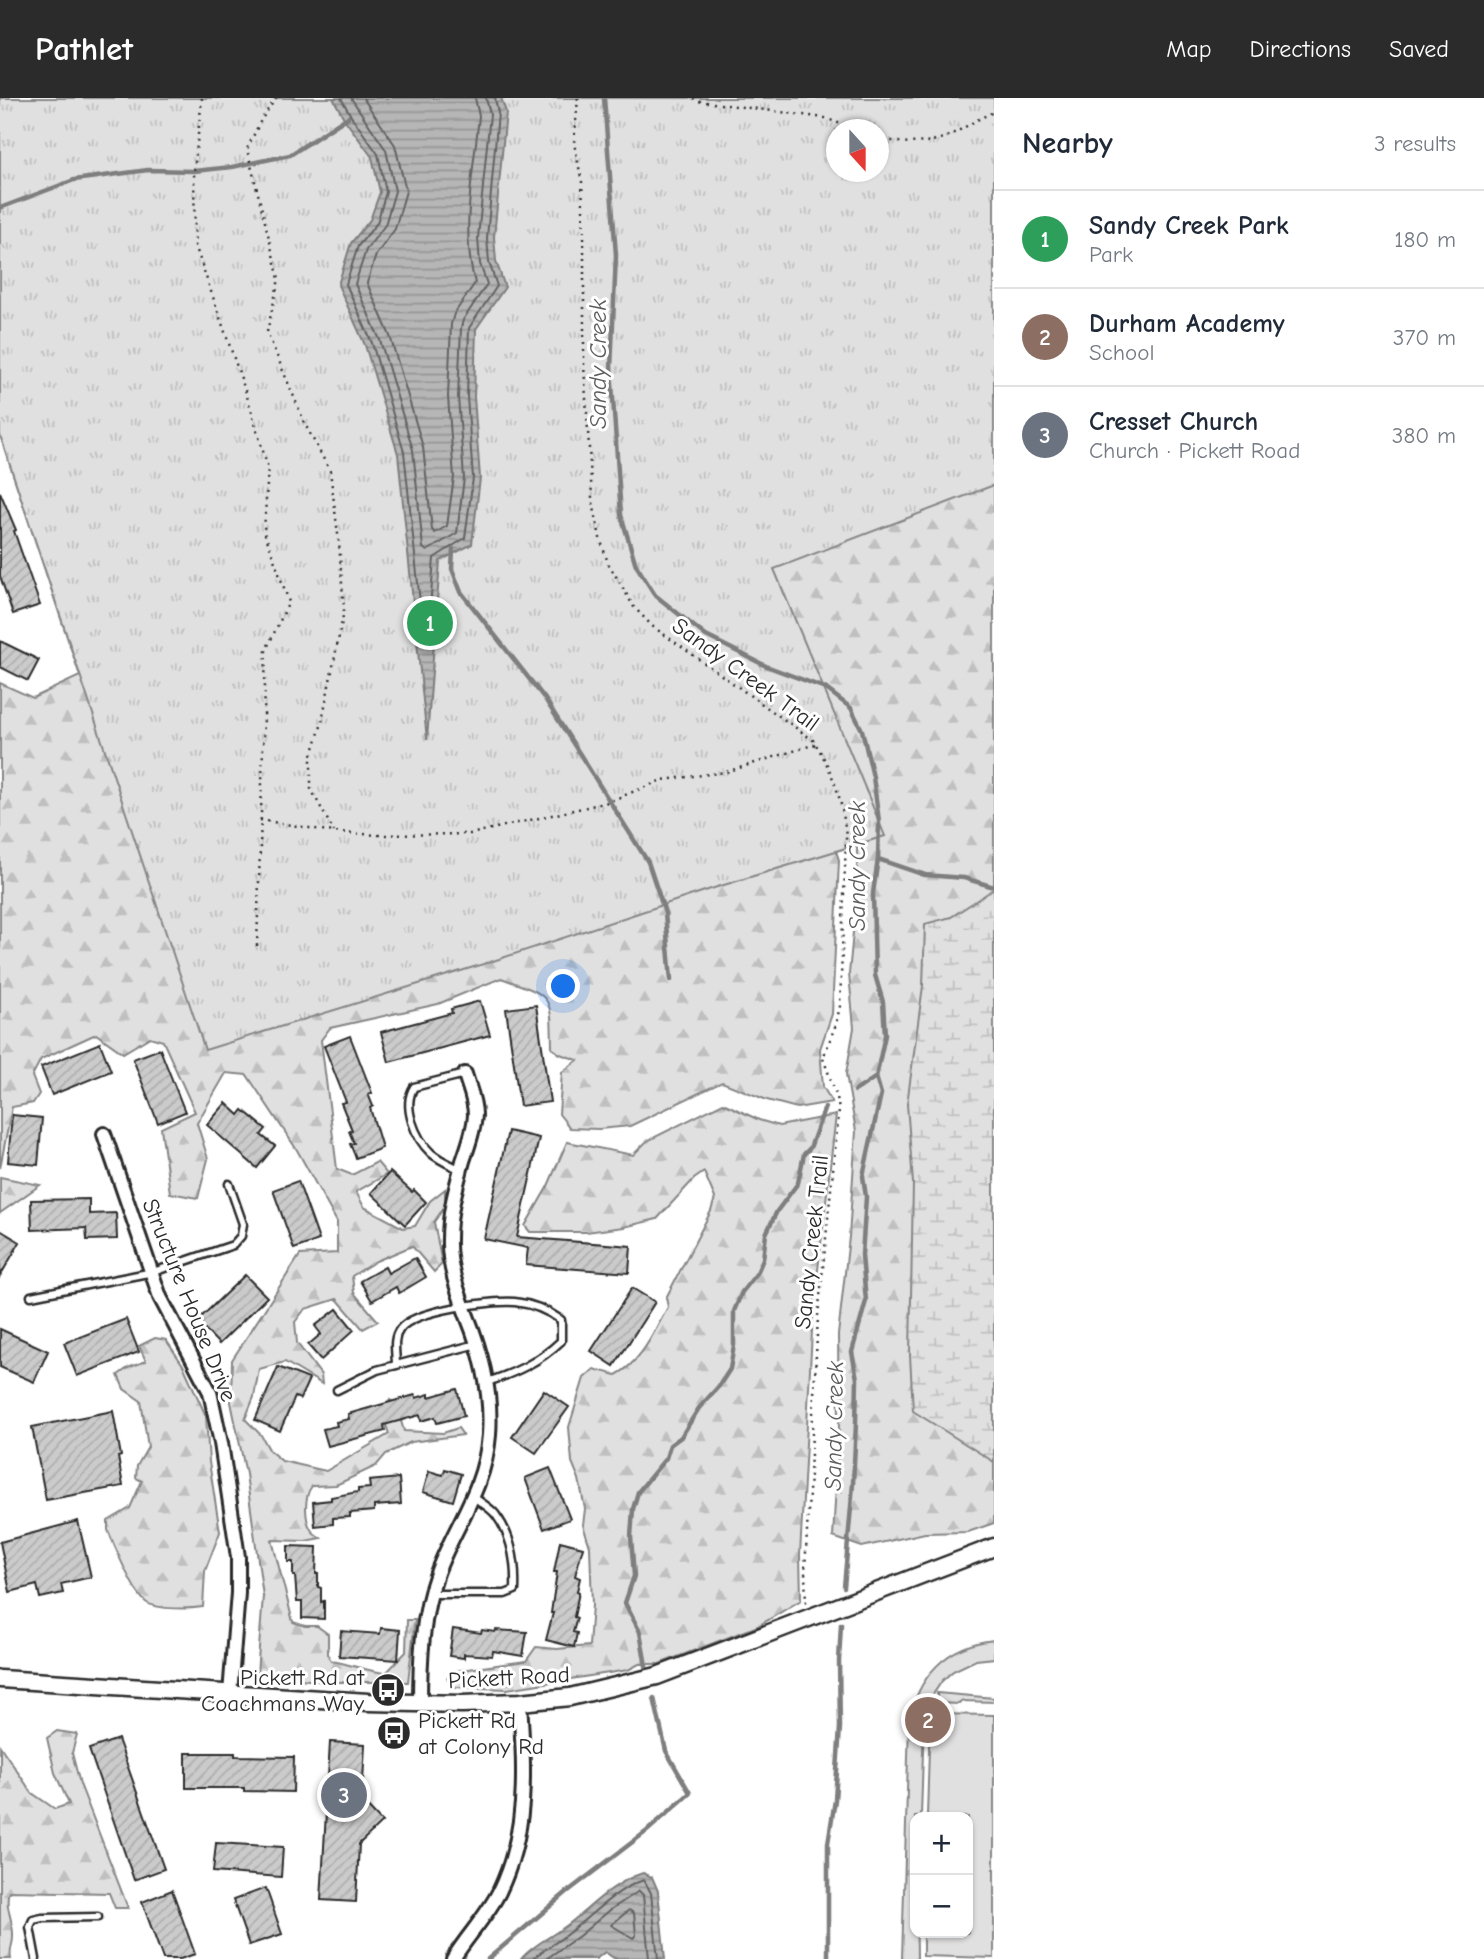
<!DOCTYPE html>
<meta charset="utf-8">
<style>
:root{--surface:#fff;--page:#f6f6f7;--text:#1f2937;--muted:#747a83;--line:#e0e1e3;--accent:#2b2b2b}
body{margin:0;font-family:"Comic Neue",sans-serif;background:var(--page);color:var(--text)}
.controls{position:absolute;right:21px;bottom:21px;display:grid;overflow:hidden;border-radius:14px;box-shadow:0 2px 5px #0004}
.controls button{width:63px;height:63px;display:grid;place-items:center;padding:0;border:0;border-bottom:2px solid var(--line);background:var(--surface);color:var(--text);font:35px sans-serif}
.compass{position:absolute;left:826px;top:21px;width:63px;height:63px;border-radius:50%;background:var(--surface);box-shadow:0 2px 5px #0004;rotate:159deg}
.you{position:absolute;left:564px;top:889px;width:24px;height:24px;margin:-18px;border:5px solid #fff;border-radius:50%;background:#1a73e8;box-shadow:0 0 0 10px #1a73e833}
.badge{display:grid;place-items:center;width:46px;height:46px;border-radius:50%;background:var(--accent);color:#fff;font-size:23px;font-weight:700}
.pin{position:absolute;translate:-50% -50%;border:4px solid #fff;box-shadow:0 2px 7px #0006}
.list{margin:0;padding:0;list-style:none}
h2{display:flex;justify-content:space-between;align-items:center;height:91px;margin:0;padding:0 28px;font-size:30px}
h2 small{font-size:23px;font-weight:400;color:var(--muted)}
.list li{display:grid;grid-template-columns:46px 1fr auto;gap:21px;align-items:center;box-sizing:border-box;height:98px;padding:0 28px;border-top:2px solid var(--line)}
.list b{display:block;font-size:26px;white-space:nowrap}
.list p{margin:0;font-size:23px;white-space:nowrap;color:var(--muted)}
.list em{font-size:23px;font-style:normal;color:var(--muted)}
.map{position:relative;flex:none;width:994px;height:1861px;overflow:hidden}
header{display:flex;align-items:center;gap:42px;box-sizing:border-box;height:98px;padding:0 35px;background:var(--accent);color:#fff}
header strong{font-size:33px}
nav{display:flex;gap:38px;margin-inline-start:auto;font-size:24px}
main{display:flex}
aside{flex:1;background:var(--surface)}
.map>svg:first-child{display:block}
.forest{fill:url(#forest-firs);stroke:#868686;stroke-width:2;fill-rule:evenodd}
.wetland{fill:url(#wetland-marsh);stroke:#868686;stroke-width:2}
.park{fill:url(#park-tufts);stroke:#868686;stroke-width:2;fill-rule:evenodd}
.garden{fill:#e0e0e0;stroke:#868686;stroke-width:2}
.water{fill:url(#water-rules);stroke:#7e7e7e;stroke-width:2}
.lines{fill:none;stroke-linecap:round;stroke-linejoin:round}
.shore{stroke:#636363;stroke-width:2}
.stream{stroke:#7e7e7e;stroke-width:4.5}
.building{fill:url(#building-hatch);stroke:#2b2b2b;stroke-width:2}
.service-casing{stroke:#2b2b2b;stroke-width:11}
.minor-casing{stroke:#2b2b2b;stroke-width:18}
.tertiary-casing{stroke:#2b2b2b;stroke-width:21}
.path{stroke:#2b2b2b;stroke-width:2.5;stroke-dasharray:2 5;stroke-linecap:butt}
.service{stroke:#fff;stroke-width:6}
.minor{stroke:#fff;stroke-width:12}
.tertiary{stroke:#fff;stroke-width:16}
.labels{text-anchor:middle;stroke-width:6;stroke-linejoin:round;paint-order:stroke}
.street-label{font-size:23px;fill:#2b2b2b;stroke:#fff}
.poi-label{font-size:23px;fill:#2b2b2b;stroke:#fff;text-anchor:end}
.water-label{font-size:24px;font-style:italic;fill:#5c5c5c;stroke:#fff}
</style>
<header>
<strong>Pathlet</strong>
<nav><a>Map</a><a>Directions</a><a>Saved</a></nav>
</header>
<main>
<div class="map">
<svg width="994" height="1861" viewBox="0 0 994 1861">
<defs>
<pattern id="forest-firs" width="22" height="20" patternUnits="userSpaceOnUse" patternTransform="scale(1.75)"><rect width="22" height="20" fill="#e0e0e0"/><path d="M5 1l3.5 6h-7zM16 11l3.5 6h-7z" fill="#c0c0c0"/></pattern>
<pattern id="wetland-marsh" width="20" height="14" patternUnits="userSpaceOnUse" patternTransform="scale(1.75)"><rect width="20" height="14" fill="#e0e0e0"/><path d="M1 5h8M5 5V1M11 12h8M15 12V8" fill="none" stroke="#c0c0c0"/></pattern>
<pattern id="park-tufts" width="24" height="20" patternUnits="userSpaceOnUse" patternTransform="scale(1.75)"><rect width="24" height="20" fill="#e0e0e0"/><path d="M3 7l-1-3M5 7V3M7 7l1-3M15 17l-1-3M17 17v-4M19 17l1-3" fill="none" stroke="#c0c0c0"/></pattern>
<pattern id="water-rules" width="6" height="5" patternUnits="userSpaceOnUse" patternTransform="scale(1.75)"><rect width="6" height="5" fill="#b6b6b6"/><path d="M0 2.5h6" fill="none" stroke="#949494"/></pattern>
<pattern id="building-hatch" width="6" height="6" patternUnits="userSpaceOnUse" patternTransform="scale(1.75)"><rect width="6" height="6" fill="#cbcbcb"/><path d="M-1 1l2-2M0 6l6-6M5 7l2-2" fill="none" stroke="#aeaeae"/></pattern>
</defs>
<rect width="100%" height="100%" fill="#fff"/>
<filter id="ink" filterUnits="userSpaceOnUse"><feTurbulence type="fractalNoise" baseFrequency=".0143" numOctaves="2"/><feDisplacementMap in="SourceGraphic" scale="14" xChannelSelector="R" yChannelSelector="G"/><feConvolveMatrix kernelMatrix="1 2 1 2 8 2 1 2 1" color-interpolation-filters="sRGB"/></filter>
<g filter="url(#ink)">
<!-- forest -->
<g class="forest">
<path d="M0,0H994V1425L968,1434L925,1435L862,1449L833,1439L839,1334L838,1237L849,1139L856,1033L846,976L854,930L849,876L857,793V747L836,753L839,762L832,916L820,951L823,989L832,1004L797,1010L767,1002L722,984L630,1028L599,1031L570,1030L559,1016L562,974L578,962L560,956L552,950C551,895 553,899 501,880L438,906L330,930L321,942L337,1071L352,1077L377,1064L387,1076L356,1094L364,1109L403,1130L415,1128L430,1103L445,1091V1108L434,1124L442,1166L434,1174L412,1148L376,1163L352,1178L354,1195L378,1223L363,1231L337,1201L305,1211L295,1224L297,1245L321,1277L322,1286L285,1264L259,1271L254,1299L245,1321L261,1337L270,1353L282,1363L326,1373L389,1336L382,1315L390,1302L396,1306L404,1333L443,1335L458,1330L463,1337L411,1344L386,1356L376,1368L336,1387L312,1388C304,1398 304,1422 312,1433C312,1434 321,1440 321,1440L305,1443L272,1442L293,1524L305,1528H317L328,1536V1556L331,1563C350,1566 367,1573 386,1575L406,1554L407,1522H415L408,1584H326L257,1576L263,1498L246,1376L231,1304L232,1262L300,1157L337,1155V1124L297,1052L247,977L226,975L197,1025L208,1061L198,1100L170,1095L161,1030L195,1014L163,943L150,939L123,955L96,936L41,961L32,978L39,996L33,1005L12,1009L0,1070V585L33,600L80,578L0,337ZM836,32H878V74H836Z"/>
<path d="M723,1005L759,1022L779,1028L836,1017L813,1215L800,1457L801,1502L758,1528L659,1566H639L628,1572L507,1591L453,1589L447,1580L454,1573L526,1563L536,1549L557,1551L589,1548L592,1507L590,1449L583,1427L585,1411L579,1381L572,1364L569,1329L584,1280L594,1271L616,1277C642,1264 654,1233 668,1209L666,1200L711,1113L715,1100L704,1074L694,1081L657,1121L624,1129L586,1134H530L525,1128L548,1088L567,1044L633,1057L647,1043Z"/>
<path d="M0,1079L40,1087L0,1115Z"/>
<path d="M155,1240L166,1242L183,1267L206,1318L209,1364L220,1434L205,1473L203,1509C189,1511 159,1512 147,1505C134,1497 114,1447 108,1432V1423L130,1410L142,1383L136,1380L137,1368L148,1349L141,1303L124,1291L118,1277L128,1270L146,1263L139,1248Z"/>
<path d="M57,1633L77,1636L72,1655L80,1686L128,1810H115L109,1795L9,1793C4,1809 14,1823 13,1839C13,1847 9,1852 11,1861H0V1648L32,1695L55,1711L69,1706L55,1675L47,1640Z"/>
</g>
<!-- wetland -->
<path class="wetland" d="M994,791V1364L913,1313L910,1257L913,1085L907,1006L923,888L925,826L951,819Z"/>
<!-- park -->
<path class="park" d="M0,0H994V387L774,471L885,738L714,790L490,864L205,952L0,337ZM836,32H878V74H836Z"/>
<!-- garden -->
<g class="garden">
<path d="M994,1542V1560L976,1562L953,1573L942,1583L930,1601L924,1621L921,1719H915L917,1861H902L909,1625C917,1579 946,1547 994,1542Z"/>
<path d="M937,1595L994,1600V1604L962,1603L959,1606L937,1605Z"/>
<path d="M930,1616L994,1617V1860L923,1858V1835H968V1719H927Z"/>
</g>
<!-- water -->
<g class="water">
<path d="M333,0H501L506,14L494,139L496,163L505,189L476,231L474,299L480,380L472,446L440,463L427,642L398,356L365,247L338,187L351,145L370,122L380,94L372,59L345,22Z"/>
<path d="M643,1775L652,1779L658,1793L665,1861H615L605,1854L596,1861H521C533,1846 555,1837 570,1825C593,1807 614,1784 643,1775Z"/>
</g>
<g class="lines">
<!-- shore -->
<g class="shore">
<path d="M341,0L351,18L378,56L386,94L377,125L358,148L346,186L372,245L404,354L422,523L425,526L429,523L434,460L465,440L473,380L467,299L469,230L497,188L489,164L487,140L498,15L495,0"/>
<path d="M351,0L386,52L395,93L385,127L366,152L355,186L380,242L413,352L423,450L427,453L457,435L464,380L458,299L461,230L463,222L487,186L480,166L478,140L490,16L486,0"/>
<path d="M363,0L395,47L406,93L395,131L376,157L367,185L390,238L423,349L432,432L435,435L447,428L454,379L448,299L451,226L454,216L475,185C460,132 474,72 479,18L475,0"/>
<path d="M629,1812L634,1815L636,1837L633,1840L611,1827Z"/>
<path d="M531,1861C546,1851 562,1841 576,1829C596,1813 618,1790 644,1782L651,1795L658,1861"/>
<path d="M546,1861L579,1838L610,1812L639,1793L643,1797L649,1861"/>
</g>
<!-- stream -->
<g class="stream">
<path d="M604,0L616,157L611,271L621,417L636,467L655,497L706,538L766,568L825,590L851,610L862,632L873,679L879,723L878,761L873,795L875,877L883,904L885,937L876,979L881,996L863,1078L866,1099L862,1157L866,1203L852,1254L857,1281L856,1325L853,1386L844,1489"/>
<path d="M0,110L74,82L148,72L194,73L232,69L290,57L348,19"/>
<path d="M453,451L452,471L461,494L545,601L648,764L665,815L671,882"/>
<path d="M878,761L925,777L964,780L994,789"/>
<path d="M855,993L876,979"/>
<path d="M646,1568L640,1534L625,1505L634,1478L631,1439L633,1411L638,1394L666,1360L670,1347L681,1339L699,1310L719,1288L730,1271L734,1247V1213L742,1194L757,1175L763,1161L766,1136L777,1113L798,1085L804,1056L810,1050L825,1009"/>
<path d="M488,1861L567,1794L647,1733L690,1695L666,1653L654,1600"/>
<path d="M828,1861V1745L835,1702L840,1629L839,1563L841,1526"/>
</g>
</g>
<!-- building -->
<g class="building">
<path d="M0,394L16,432L14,433L40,507L13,516L0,478Z"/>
<path d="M0,543L39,562L28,583L0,569Z"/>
<path d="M480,903L490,937L389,964L381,934L452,915L451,911Z"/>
<path d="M536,907L550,1004L520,1008L506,911Z"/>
<path d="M350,938L372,995L368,996L373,1008L370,1010L382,1050L356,1060L350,1046L354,1045L349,1033L352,1032L341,1005L346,1004L324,948Z"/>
<path d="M100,945L111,973L52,997L41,969Z"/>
<path d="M160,951L185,1014L158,1025L133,961Z"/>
<path d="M226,1005L239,1017L243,1012L266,1031L261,1037L275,1048L257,1070L207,1027Z"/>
<path d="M12,1017L42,1020L38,1067L8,1064Z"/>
<path d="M508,1033L539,1040L517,1139L631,1148L629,1175L526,1167L528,1150L484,1141Z"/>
<path d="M390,1074L412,1094L414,1092L426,1104L405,1127L371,1095Z"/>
<path d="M298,1083L319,1142L294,1151L273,1092Z"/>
<path d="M89,1101V1116L116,1115L117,1141L87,1142L86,1130L32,1132L31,1102Z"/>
<path d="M0,1132L20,1144L0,1178Z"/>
<path d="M415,1160L426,1179L399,1195L396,1189L372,1203L360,1183L385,1169L388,1175Z"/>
<path d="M245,1177L267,1199L219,1246L197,1223Z"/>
<path d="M632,1190L655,1204L614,1268L591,1253Z"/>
<path d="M337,1211L354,1232L321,1262L308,1247L321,1236L315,1228Z"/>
<path d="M126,1221L139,1254L77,1278L64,1245Z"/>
<path d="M0,1231L48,1253L34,1284L0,1269Z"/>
<path d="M278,1269L309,1281L300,1301L295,1299L280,1333L255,1322Z"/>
<path d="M457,1291L464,1318L437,1325L435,1319L421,1323L420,1317L384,1327L385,1333L328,1348L323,1331L337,1328L336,1324L349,1321L348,1316L415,1297L416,1300L429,1296V1299Z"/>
<path d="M544,1292L569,1309L536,1355L512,1339Z"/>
<path d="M113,1313L121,1358L118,1359L123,1388L46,1402L32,1329Z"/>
<path d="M550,1370L570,1421L544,1431L525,1380Z"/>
<path d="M445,1371L461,1376L453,1403L423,1394L429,1373L443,1377Z"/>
<path d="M399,1380L401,1406L374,1408V1413L350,1415V1419L333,1420V1426L315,1428L313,1404L331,1402V1399L358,1394V1391L370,1390L369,1383Z"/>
<path d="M78,1423L91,1479L61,1486L63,1495L40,1500L37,1487L10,1494L0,1444Z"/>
<path d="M560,1443L583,1449L575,1478L580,1480L577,1493L579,1494L574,1519L577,1520L573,1534L577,1535L574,1549L546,1542L553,1515H551L557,1474H554Z"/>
<path d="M288,1448L317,1449L316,1476H318V1489L321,1490V1504L324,1503V1521L302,1520V1504H297L295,1478H293V1464H288Z"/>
<path d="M381,1530L400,1532L398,1562L339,1558L341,1533L380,1536Z"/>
<path d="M453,1531L481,1535L482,1532L495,1534L496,1532L527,1534L523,1558L493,1553L492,1558L464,1556V1560L449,1558Z"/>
<path d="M118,1641L164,1771L134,1782L89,1651Z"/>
<path d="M330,1644L365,1646L362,1703L382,1724L359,1746L356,1804L321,1802Z"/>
<path d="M186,1655H235V1658L294,1659L293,1694L244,1693V1690H186Z"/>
<path d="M216,1745L283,1749L281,1779L213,1774Z"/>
<path d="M266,1790L282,1836L249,1847L233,1802Z"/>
<path d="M172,1792L195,1856L180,1861H163L142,1804Z"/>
</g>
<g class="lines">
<!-- service casing -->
<g class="service-casing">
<g id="service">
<path d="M461,1072C451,1067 439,1062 431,1055C415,1040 402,1008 414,989L465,976"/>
<path d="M31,1198L153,1174L233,1147L241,1138L243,1126L229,1086"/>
<path d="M396,1267C396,1254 392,1241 400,1231C414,1212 493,1202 515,1204C533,1206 547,1212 561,1222V1243C539,1264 515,1275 487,1284"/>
<path d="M337,1292L377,1272L477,1246"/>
<path d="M431,1496H505L515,1492C516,1467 512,1438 496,1417C491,1410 481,1405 474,1399"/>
<path d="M36,1861L30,1829L33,1822L42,1820L98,1819"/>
</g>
</g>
<!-- minor casing -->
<g class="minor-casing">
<g id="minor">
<path d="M104,1036L160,1199L210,1294L221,1345L238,1459V1495L230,1596"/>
<path d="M420,1605C420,1561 422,1517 437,1475C455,1427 485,1391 489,1337C492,1296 482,1255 467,1218C458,1194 448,1167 449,1141C449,1114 456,1089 463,1063C468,1048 474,1033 475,1017C475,1002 469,990 465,976"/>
<path d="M453,1861C467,1838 487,1818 499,1794C529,1732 524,1671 520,1604"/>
</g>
</g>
<!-- tertiary casing -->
<g class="tertiary-casing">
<path id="tertiary" d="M0,1581L368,1604L462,1606L520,1604L570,1599L657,1578L994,1449"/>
</g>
<!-- path -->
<g class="path">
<path d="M202,0L194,73L195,147L246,295L268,370L264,433L289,504L266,552L257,848"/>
<path d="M276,0L261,22L247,51L279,181L267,234L306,328L330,373L339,444L344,513L321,628L311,660V691L334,734"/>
<path d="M578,0L574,45L582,84L584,135V267L592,399L600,440L608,465L634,509L652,528L813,642C832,670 844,706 846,740L840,908L836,926L823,960L837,999L839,1013L818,1218L805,1473L806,1506"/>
<path d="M693,0L698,3L825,20L857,32"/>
<path d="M878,39C898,47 931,47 950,37C965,30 978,20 994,14"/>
<path d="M260,722L334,734L378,737L470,736L608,704L662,682L726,674L816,646"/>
</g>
<!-- service -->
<use href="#service" class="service"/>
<!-- minor -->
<use href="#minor" class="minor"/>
<!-- tertiary -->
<use href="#tertiary" class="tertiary"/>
</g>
</g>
<!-- icons -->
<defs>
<g id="bus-disc" transform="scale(1.75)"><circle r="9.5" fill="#2b2b2b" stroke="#fff"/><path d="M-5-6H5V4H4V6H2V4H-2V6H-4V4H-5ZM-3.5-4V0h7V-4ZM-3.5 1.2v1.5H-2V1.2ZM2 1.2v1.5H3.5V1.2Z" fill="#fff"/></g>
</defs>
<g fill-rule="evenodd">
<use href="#bus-disc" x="388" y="1592"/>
<use href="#bus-disc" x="394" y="1635"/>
</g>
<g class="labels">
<!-- street labels -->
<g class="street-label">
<text transform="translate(746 576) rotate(36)" y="8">Sandy Creek Trail</text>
<text transform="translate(811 1144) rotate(-84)" y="8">Sandy Creek Trail</text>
<text transform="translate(190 1202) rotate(68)" y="8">Structure House Drive</text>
<text transform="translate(509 1579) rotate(-3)" y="8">Pickett Road</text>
</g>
<!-- poi labels -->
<g class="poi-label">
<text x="364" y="1587">Pickett Rd at<tspan x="364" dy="26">Coachmans Way</tspan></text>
<text x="418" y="1630" text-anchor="start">Pickett Rd<tspan x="418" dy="26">at Colony Rd</tspan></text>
</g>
<!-- water labels -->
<g class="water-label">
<text transform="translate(598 266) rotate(-90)" y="8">Sandy Creek</text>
<text transform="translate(857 768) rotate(-90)" y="8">Sandy Creek</text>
<text transform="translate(834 1328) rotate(-89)" y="8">Sandy Creek</text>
</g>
</g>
</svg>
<div class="controls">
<button>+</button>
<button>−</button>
</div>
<svg class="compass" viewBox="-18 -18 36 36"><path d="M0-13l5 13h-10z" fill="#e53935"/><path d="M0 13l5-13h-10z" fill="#747a83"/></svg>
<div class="you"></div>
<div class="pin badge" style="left:430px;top:525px;background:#2e9e5b">1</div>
<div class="pin badge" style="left:928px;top:1622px;background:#8d6e63">2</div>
<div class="pin badge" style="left:344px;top:1697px;background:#6b7280">3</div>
</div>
<aside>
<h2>Nearby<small>3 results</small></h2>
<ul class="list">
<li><span class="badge" style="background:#2e9e5b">1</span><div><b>Sandy Creek Park</b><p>Park</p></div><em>180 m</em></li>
<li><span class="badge" style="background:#8d6e63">2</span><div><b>Durham Academy</b><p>School</p></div><em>370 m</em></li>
<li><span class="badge" style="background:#6b7280">3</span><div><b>Cresset Church</b><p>Church · Pickett Road</p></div><em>380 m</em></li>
</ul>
</aside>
</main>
